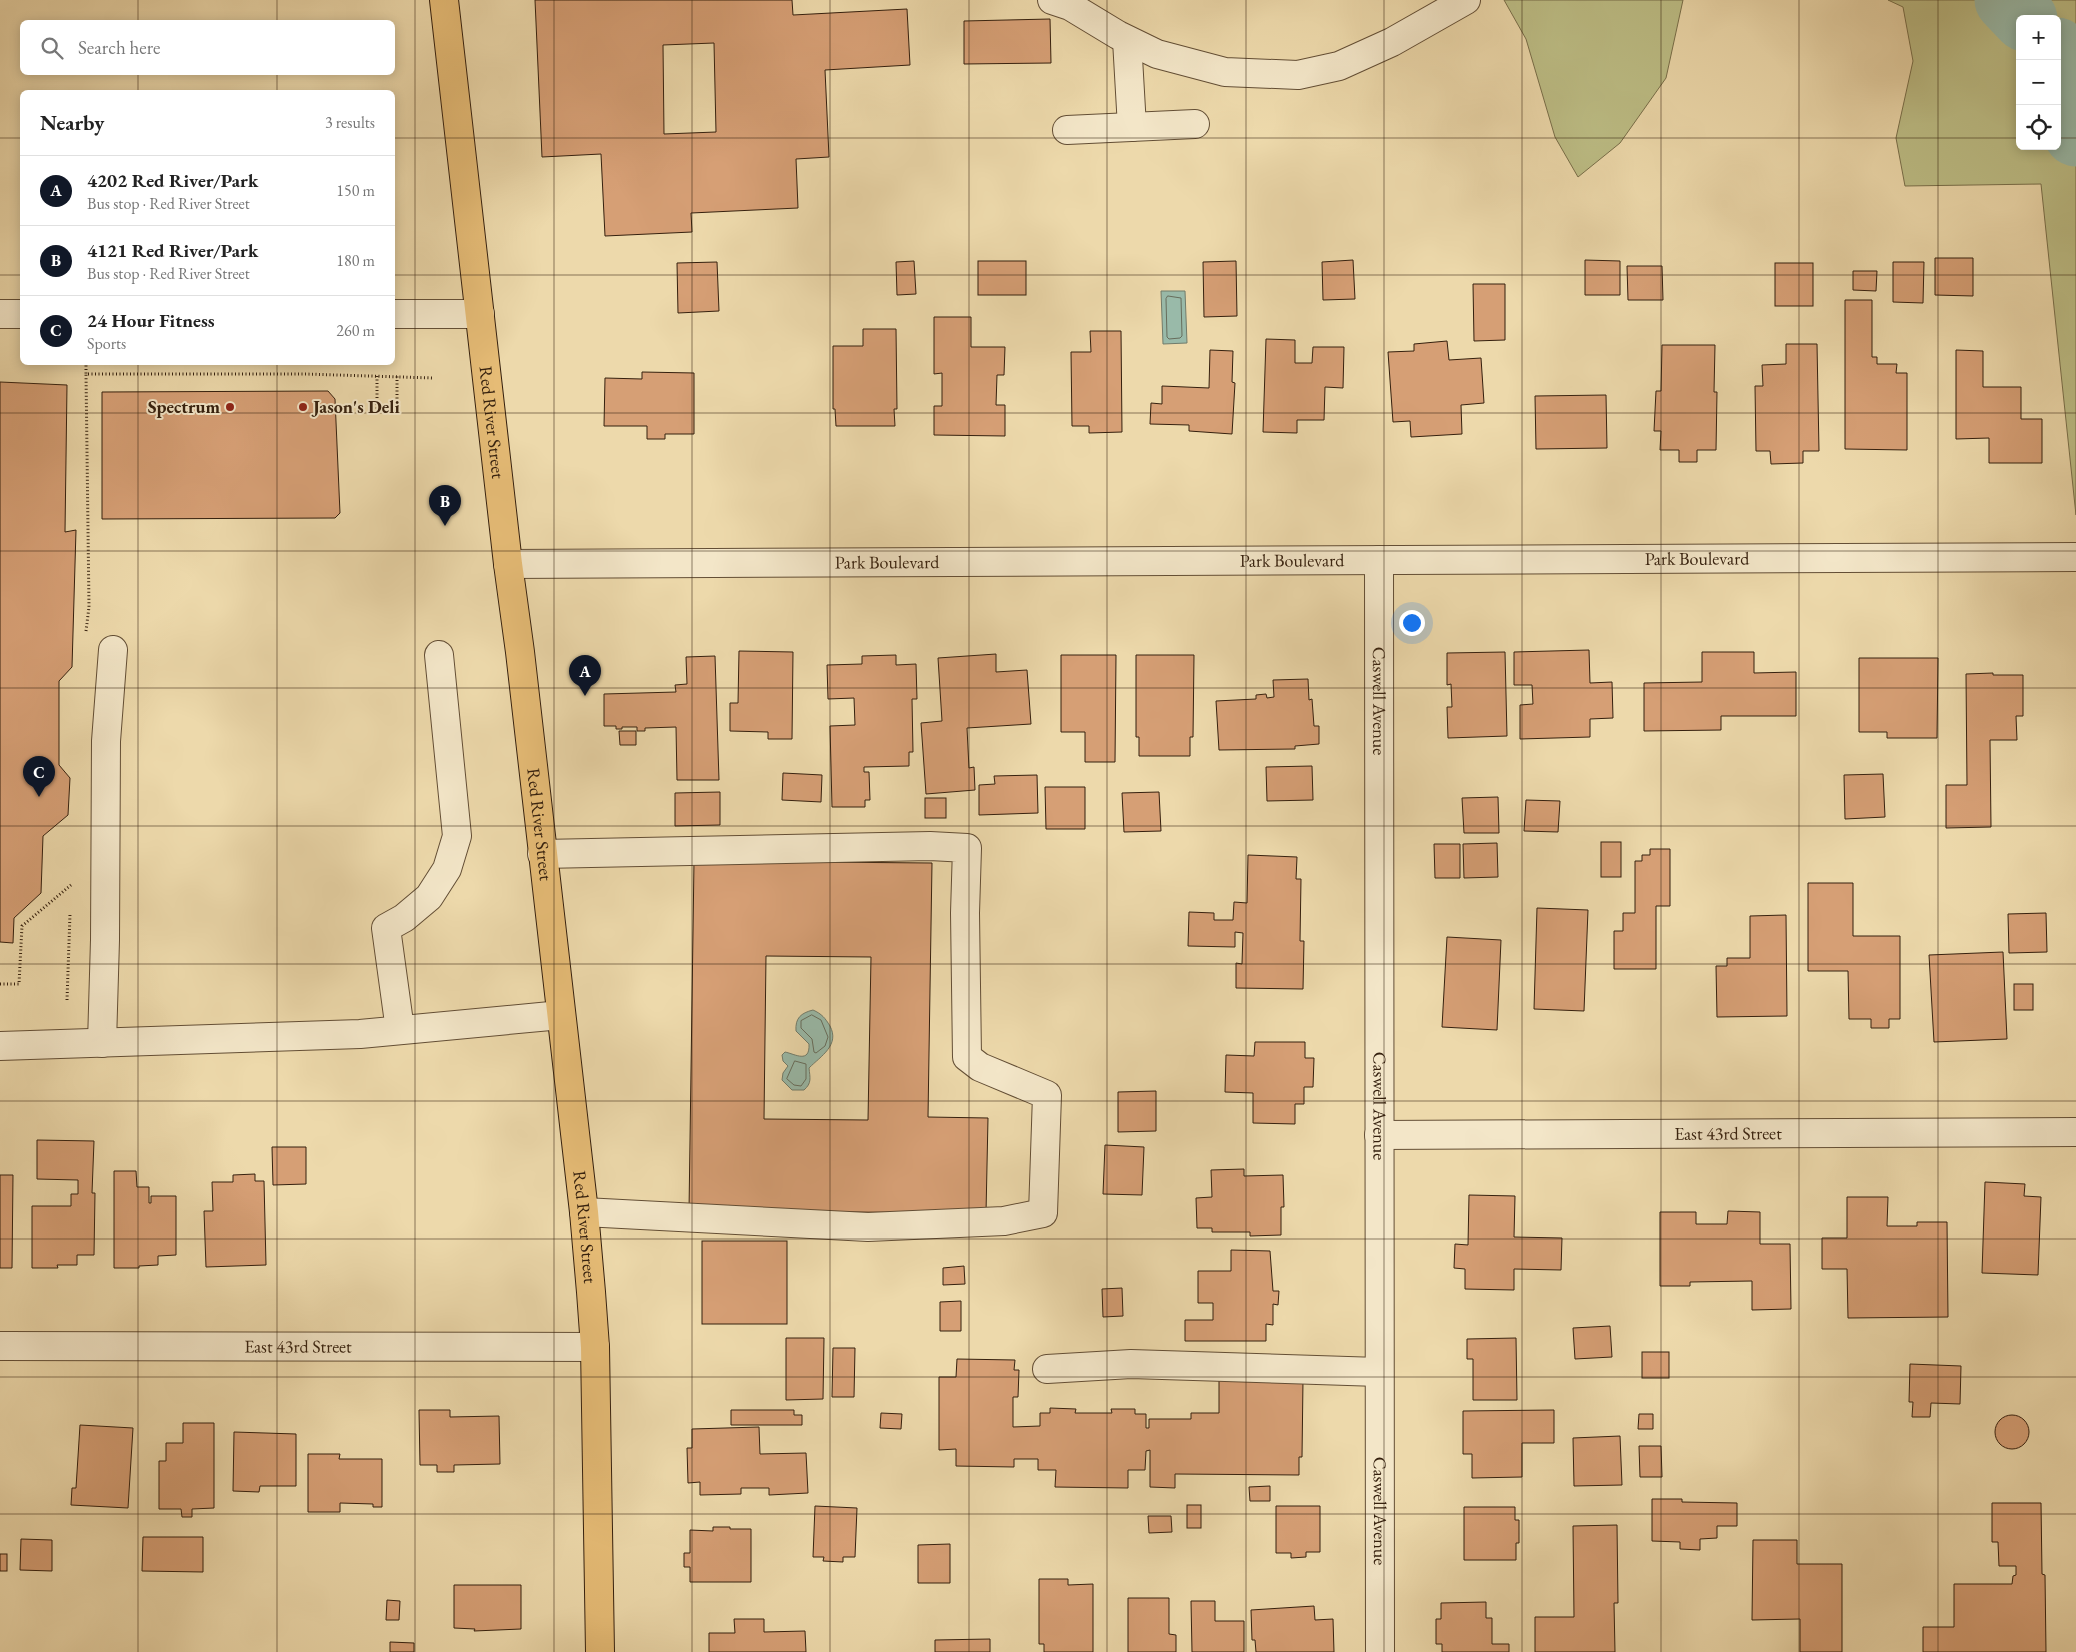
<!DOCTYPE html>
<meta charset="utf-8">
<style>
:root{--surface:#fff;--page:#f2f2f2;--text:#222;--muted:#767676;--line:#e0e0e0;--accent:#111827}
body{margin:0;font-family:"EB Garamond",serif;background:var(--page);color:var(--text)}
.controls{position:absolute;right:15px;top:15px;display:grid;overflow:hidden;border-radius:8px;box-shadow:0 2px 12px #0003}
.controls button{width:45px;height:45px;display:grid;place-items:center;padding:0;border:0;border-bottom:1px solid var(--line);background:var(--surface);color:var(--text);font:25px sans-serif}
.you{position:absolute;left:1411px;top:622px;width:18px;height:18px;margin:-12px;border:4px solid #fff;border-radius:50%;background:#1a73e8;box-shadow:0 0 0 8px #1a73e833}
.badge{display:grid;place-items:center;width:32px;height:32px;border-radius:50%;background:var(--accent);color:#fff;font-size:16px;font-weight:700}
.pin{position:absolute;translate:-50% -41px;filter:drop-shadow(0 1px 2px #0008)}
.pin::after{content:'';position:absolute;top:26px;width:18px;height:15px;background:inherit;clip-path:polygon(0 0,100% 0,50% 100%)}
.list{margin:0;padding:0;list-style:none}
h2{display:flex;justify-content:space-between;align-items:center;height:65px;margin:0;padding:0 20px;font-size:21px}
h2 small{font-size:16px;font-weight:400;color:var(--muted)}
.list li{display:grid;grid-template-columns:32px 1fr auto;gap:15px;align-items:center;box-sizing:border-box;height:70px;padding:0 20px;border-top:1px solid var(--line)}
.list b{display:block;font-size:19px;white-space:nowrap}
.list p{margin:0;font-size:16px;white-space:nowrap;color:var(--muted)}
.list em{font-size:16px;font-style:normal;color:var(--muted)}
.icon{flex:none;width:28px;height:28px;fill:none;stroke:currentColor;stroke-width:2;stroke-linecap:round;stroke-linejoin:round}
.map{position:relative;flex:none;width:2076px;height:1652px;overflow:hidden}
.search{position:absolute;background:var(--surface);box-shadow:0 2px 12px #0003;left:20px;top:20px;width:375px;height:55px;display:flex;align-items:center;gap:12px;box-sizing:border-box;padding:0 18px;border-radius:8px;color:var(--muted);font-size:19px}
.panel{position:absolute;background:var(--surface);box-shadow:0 2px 12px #0003;left:20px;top:90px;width:375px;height:275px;border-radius:8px}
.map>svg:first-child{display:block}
.green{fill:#bdbe86;stroke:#796f4a;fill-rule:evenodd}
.water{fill:#99baa9;stroke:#717c6b}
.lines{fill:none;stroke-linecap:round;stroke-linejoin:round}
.shore{stroke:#676d5c;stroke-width:1}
.river{stroke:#99baa9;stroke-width:65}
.building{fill:#d69f75;stroke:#35200e;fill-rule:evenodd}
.minor-casing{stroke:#634e35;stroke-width:30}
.major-casing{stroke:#35200e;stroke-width:30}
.path{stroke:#35200e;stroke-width:3;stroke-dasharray:1 2.5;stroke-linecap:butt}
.minor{stroke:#f3e6c8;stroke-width:28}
.major{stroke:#e6bc76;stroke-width:28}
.grid{fill:none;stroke:#35200e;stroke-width:1;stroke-opacity:0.55}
.poi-dot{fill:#8f2418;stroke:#f3e6c8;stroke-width:2}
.labels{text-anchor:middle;stroke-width:4;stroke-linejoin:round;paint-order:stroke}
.poi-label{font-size:18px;font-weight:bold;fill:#35200e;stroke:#f3e6c8;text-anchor:end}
.street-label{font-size:18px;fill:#35200e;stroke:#f3e6c8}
</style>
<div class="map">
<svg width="2076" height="1652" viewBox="0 0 2076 1652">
<rect width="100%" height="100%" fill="#edd9ab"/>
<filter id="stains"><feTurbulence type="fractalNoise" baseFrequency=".004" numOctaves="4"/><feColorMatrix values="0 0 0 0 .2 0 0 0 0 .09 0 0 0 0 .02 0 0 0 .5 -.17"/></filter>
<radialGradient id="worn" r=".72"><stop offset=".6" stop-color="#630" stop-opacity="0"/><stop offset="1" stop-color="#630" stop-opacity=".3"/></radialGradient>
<!-- green -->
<g class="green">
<path d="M1504,0H1683L1666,78L1620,143L1578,177L1555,137L1526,39Z"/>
<path d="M1888,0H2076V515L2041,184L1905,186L1896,138L1913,61L1903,7ZM2020,19H2057V146H2020Z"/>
</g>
<!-- water -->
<g class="water">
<path d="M1161,291H1185L1187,343L1163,344Z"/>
<path d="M813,1010C822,1014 825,1018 830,1026C840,1045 821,1056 809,1068C810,1078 812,1083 804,1090H792L782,1080L783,1073L788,1066L783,1061L782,1055L785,1052C795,1054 810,1064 809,1044L796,1031C795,1018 801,1013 813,1010Z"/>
</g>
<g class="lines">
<!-- shore -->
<g class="shore">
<path d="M1168,296L1181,298L1182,336L1180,338L1169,339L1167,337L1166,299Z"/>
<path d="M812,1015L821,1020L828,1037L825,1046L816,1053L814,1052L812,1039L801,1028V1021Z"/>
<path d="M795,1061L806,1064V1079L801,1086L794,1085L787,1079Z"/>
</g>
<!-- river -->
<g class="river">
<path d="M2007,0L2025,19"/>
<path d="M2057,50L2065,58L2076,134"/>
</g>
</g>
<!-- building -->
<g class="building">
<path d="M535,0H792L793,15L907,9L910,65L825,70L829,157L796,159L798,208L691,213L692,232L605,236L601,154L542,157ZM714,43L716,132L664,134L663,45Z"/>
<path d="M1050,19L1051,63L964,64V21Z"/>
<path d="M1935,258H1973V296L1935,295Z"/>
<path d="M1353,260L1355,299L1323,300L1322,262Z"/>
<path d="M1585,260L1620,261V295H1585Z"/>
<path d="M914,261L916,294L897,295L896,262Z"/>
<rect x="978" y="261" width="48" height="34"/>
<path d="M1236,261L1237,316L1204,317L1203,262Z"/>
<path d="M717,262L719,311L678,313L677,263Z"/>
<path d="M1893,262H1924L1923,303L1893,302Z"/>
<rect x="1775" y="263" width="38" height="43"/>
<path d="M1627,266H1662L1663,300H1628Z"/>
<path d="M1853,271H1877L1876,291L1853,290Z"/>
<path d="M1473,284H1505V340L1474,341Z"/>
<path d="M1845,300H1872V357H1877V364H1897L1896,373H1907V450L1845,449Z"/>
<path d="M934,317H971V347H1005L1004,375H997L996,405H1005V436L934,435V406H942V373L934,374Z"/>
<path d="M863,329H896L897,409H894L895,426H836L835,409H833V346H863Z"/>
<path d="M1090,331H1121L1122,432L1089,433V426H1072L1071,352H1091Z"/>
<path d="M1266,339L1295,340V363H1312L1313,347H1344L1343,388L1325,387L1324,420H1297V433L1263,432Z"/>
<path d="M1447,341L1449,360L1481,358L1484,403L1461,405L1462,434L1411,437L1410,421L1393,422L1388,352L1414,351V344Z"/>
<path d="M1786,344H1817L1819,451H1803V463L1771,464L1770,451H1756L1755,386H1763L1762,365L1786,364Z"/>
<path d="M1662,345H1715L1714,392H1717L1716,450H1697V462H1679V450H1660L1661,431H1654L1656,391H1661Z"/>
<path d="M1210,350L1233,351L1232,382L1235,383L1232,434L1189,431V425L1150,424L1151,403L1162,404V386L1209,388Z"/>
<path d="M1956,350L1983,351V387H2021V419H2042V463H1989V438L1956,439Z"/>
<path d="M642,372L694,373V434H665V439H647V426H604L605,378L642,379Z"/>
<path d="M0,382L67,385L65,532L76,530L72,667L59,681V765L70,778L68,815L43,836L41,893L14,918L13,943L0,942Z"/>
<path d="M328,391L335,399L340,513L335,518L102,519V392Z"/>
<path d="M1606,395L1607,448L1536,449L1535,396Z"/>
<path d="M1589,650L1590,683L1612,682L1613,718L1590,719V737L1520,739V705L1533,704L1532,685H1514V652Z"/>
<path d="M739,651L793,652L792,739H768V732L730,731V703H738Z"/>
<path d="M1505,652L1507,736L1448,738L1447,707H1452L1451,684L1447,685V653Z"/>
<path d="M1702,652H1754V673L1796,672V716H1721V730L1644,731V683L1702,682Z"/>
<path d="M996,654V672L1027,670L1031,724L967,728L969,768L974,767L975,790L926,794L921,723L942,721L938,658Z"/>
<path d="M896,655V665L916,664L917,699H912L913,752H909V766L864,767V772H869L870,800H865V807H832L830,726L855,725L854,698L828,699L827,665L862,664V656Z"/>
<path d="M1061,655H1116L1115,762H1085V732H1061Z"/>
<path d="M1136,655H1194L1193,737H1190V756H1139V737H1136Z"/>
<path d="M715,656L719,780H677L676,727L645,728V731H637V727H622V729H616V726H604V694L676,692L675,685L687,684L686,657Z"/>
<path d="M1859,658H1938L1937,738H1887V732H1859Z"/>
<path d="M1993,673V675H2023V716H2016L2017,740H1990L1991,827L1946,828V785H1967L1966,674Z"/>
<path d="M1308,679L1309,700L1312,699L1314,726H1319V744L1295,746V749L1219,750L1216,701L1256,699V695L1266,694L1267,698L1274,697L1273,680Z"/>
<path d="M619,731H636V745H620Z"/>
<path d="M1312,766L1313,800L1267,801L1266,767Z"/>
<path d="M783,773L822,775L821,802L782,800Z"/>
<path d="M1883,774L1885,817L1845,819L1844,775Z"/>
<path d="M1037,775L1038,813L979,815V785L995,784L994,776Z"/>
<path d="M1045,787H1085V829H1046Z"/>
<path d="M720,792V825L675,826V793Z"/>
<path d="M1159,792L1161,831L1124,832L1122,793Z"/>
<path d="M1498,797L1499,833H1464L1462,798Z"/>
<rect x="925" y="798" width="21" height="20"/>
<path d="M1526,800L1560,801L1558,832L1524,831Z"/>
<rect x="1601" y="842" width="20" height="35"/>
<path d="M1497,843L1498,877L1464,878L1463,844Z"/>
<path d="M1434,844H1460V878H1435Z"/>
<path d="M1650,849H1670V906H1656V969H1614V931H1623V913H1635V861H1642V855H1650Z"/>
<path d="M1248,855L1297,857L1296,879H1301L1300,941H1304L1303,989L1236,988V963L1242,964L1243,933L1235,932V947L1188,946L1189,912L1214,913V920H1233L1234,902L1247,903Z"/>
<path d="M694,861L932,863L928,1117L988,1118L986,1213L689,1211ZM766,956L871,957L868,1120L764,1119Z"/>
<path d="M1808,883H1853V936H1900V1019H1889V1028H1871V1019H1849L1848,971H1808Z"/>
<path d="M1537,908L1588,910L1584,1011L1534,1009Z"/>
<path d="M2046,913L2047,952L2009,953L2008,914Z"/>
<path d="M1786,915L1787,1016L1717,1017L1716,966H1727V958H1750V916Z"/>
<path d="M1447,937L1501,940L1497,1030L1442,1027Z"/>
<path d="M2003,952L2007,1039L1934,1042L1929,955Z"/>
<rect x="2014" y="984" width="19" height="26"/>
<path d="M1255,1042H1305V1058H1314L1313,1087H1304V1104H1295V1124L1253,1123V1093L1225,1092L1226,1055L1254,1056Z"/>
<path d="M1156,1091V1131L1118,1132V1092Z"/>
<path d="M37,1140L94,1141L92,1193H95L94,1255H77V1265H57L58,1268H32V1206H71V1194H78V1180L37,1179Z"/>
<path d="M1105,1145L1144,1147L1142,1195L1103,1194Z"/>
<path d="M272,1147H306V1184L273,1185Z"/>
<path d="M1244,1169V1176L1283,1175L1284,1207H1281V1235L1250,1236V1232H1212V1228H1197L1196,1198L1212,1197L1211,1170Z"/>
<path d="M114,1171H136L137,1187H149V1203H151V1196H176V1255L158,1256V1265L139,1266V1268H114Z"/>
<path d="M255,1174V1181H264L266,1265L206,1267L204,1211H213L212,1182H233V1175Z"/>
<path d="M0,1175H13L12,1268H0Z"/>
<path d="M1985,1182L2025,1184L2024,1196L2041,1197L2038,1275L1982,1273Z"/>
<path d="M1469,1195L1515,1196L1514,1237L1562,1238L1561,1270L1514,1269V1290L1465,1289V1269L1454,1268L1455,1244L1468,1245Z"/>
<path d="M1847,1197H1888L1887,1226H1917V1222H1947L1948,1317L1848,1318L1847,1269H1822V1238H1847Z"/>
<path d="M1728,1211L1760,1212V1244H1790L1791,1309L1752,1310V1281L1690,1282V1286H1660V1212H1696V1224H1727Z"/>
<rect x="702" y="1241" width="85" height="83"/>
<path d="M1231,1250L1270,1251L1273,1291H1279L1278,1305L1273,1304V1325L1266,1324V1341H1185V1320H1213V1303H1198V1271H1231Z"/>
<path d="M964,1266L965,1284L943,1285V1268Z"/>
<path d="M1122,1288L1123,1316L1103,1317L1102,1289Z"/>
<path d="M961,1301V1331H940V1302Z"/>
<path d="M1610,1326L1612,1357L1575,1359L1573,1328Z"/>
<path d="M786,1338H824L823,1399L786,1400Z"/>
<path d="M1516,1338L1517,1400H1473V1359H1467V1339Z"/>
<path d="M833,1348H855L854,1397H832Z"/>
<rect x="1642" y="1352" width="27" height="26"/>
<path d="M957,1359L1015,1360L1014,1370H1019L1018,1397H1013V1427L1040,1426V1413H1050V1408L1076,1409L1075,1413H1112L1111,1409H1135V1414H1146V1428H1149V1419H1191V1413H1219V1379L1303,1380L1302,1457H1299V1475L1175,1474V1488L1150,1487V1450L1146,1451L1145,1470H1128V1488L1055,1487L1056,1470H1038V1459H1014V1467L956,1466V1449L939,1450V1377H956Z"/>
<path d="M1910,1364L1961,1366L1960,1404L1931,1403L1930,1417H1912L1913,1402H1909Z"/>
<path d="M419,1410H450V1417L499,1416L500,1464L454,1465V1472H437V1465H420Z"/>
<path d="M731,1410H794V1415H802V1425H731Z"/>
<path d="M1554,1410V1443H1522V1477L1472,1478V1454H1463V1411Z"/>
<path d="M881,1413L902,1414L901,1429L880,1428Z"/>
<path d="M1639,1414H1653V1429H1638Z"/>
<circle cx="2012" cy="1432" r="17"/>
<path d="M183,1423H214V1508L192,1509V1517H182L181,1509H159V1461H166V1443H183Z"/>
<path d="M80,1425L133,1428L128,1508L71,1505L72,1488H76Z"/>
<path d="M759,1427L760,1454L806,1453L808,1493L769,1495V1488H741V1494L700,1495V1482L688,1483L687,1448H692V1429Z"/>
<path d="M234,1432L296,1434V1486H260L259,1492L233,1491Z"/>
<path d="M1620,1436L1622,1485L1574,1486L1573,1438Z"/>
<path d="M1639,1446H1661L1662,1477H1640Z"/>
<path d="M308,1454H340L339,1459H382V1507H373V1504L340,1503V1512H308Z"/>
<path d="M1270,1486V1501H1250L1249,1487Z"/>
<path d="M1652,1499H1682V1502L1737,1503V1526H1717V1538L1700,1539V1550L1680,1549V1542L1652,1541Z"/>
<path d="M1992,1503H2041L2042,1574L2045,1575L2046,1652H1923V1627H1954V1584H2012L2013,1576L2016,1575V1566H1999L1998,1542H1992Z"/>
<rect x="1187" y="1505" width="14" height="23"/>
<path d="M815,1506L857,1508L855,1557H843V1562L823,1561L824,1557H813Z"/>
<path d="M1276,1506H1320V1552H1306V1557L1291,1558V1553H1276Z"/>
<path d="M1464,1507H1515V1520H1519V1543H1516V1560H1464Z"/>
<path d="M1148,1516H1171L1172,1532L1149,1533Z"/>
<path d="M1617,1525L1618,1603H1614L1615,1652H1535V1617H1574L1573,1526Z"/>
<path d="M713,1527H730V1529H751V1582H690V1567H684V1553H690V1530L713,1531Z"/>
<path d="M143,1537H203V1572L142,1571Z"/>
<path d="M21,1539L52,1540V1571L20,1570Z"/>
<path d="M1753,1540H1797V1564H1842V1652H1800V1619L1752,1620Z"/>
<path d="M950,1544V1583H918V1545Z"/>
<rect x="0" y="1554" width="7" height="17"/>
<path d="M1039,1579H1068V1585L1093,1584V1652H1044V1644H1039Z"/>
<path d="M454,1585H521V1629L474,1631L475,1629L454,1628Z"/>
<path d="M1128,1598H1169V1634L1176,1635V1652H1128Z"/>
<path d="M387,1600L400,1601L399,1620H386Z"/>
<path d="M1191,1601H1215V1621H1244V1652H1192Z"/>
<path d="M1486,1602V1618H1492V1644H1509V1652H1442V1644H1436V1619H1441V1603Z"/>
<path d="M1314,1606L1315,1620L1333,1619L1334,1652H1256L1255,1640H1252L1251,1610Z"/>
<path d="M734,1619H764V1632L805,1631L806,1652H709V1633H735Z"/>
<path d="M990,1639V1652H935V1640Z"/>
<path d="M390,1642L414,1643V1652H390Z"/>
</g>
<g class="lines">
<!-- minor casing -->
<g class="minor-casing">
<g id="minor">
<path d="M1052,0L1070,6L1118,35L1157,54L1225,72L1298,75L1339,66L1392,42L1466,0"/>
<path d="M1127,40L1132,127"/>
<path d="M1067,130L1195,124"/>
<path d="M0,314H22"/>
<path d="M392,314H480"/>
<path id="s1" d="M1379,560L1380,1652"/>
<path id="s2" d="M508,564L2076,557"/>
<path d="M542,854L930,846L967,848L965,913L967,1057L980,1067L1047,1095L1043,1213L1004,1221L868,1227L584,1212"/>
<path d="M400,1030L386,928L404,918L429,897L447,869L457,836L439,655"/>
<path d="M102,1043L105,940L106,741L113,650"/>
<path d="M0,1046L360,1034L561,1015"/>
<path id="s3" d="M1379,1135L2076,1132"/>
<path id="s4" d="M0,1346L595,1347"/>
<path d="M1047,1369L1131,1364L1379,1372"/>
</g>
</g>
<!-- major casing -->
<g class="major-casing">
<g id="major">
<path id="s5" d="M444,0L508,564L520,652L584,1212L591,1292L595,1347L600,1652"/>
</g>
</g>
<!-- path -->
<g class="path">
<path d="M86,362V374H305L433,378"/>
<path d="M377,376V410L397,411V376"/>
<path d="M86,631L89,607L86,374"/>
<path d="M0,984H19L22,926L71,885"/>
<path d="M67,1000L70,914"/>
</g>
<!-- minor -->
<use href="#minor" class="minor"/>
<!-- major -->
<use href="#major" class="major"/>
</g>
<!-- grid -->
<path class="grid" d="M138,0V22M277,0V22M415,0V1652M554,0V1652M692,0V1652M830,0V1652M969,0V1652M1107,0V1652M1246,0V1652M1384,0V1652M1522,0V1652M1661,0V1652M1799,0V1652M1938,0V1652M138,72V92M277,72V92M0,138H22M392,138H2020M2057,138H2076M0,275H22M392,275H2076M138,362V1652M277,362V1652M0,413H2076M0,551H2076M0,688H2076M0,826H2076M0,964H2076M0,1101H2076M0,1239H2076M0,1377H2076M0,1514H2076"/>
<!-- markers -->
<g class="poi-dot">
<circle cx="230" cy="407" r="5"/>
<circle cx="303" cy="407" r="5"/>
</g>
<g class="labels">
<!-- poi labels -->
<g class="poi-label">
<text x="220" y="413">Spectrum</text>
<text x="313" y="413" text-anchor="start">Jason's Deli</text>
</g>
<!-- street labels -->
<g class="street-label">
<text dy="6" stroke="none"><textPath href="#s5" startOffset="425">Red River Street</textPath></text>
<text dy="6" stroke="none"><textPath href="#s2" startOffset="1189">Park Boulevard</textPath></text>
<text dy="6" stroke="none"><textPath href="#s2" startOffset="784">Park Boulevard</textPath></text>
<text dy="6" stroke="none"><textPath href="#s2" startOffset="379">Park Boulevard</textPath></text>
<text dy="6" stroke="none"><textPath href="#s1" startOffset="141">Caswell Avenue</textPath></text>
<text dy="6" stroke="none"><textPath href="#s5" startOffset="830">Red River Street</textPath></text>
<text dy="6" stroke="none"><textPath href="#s1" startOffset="546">Caswell Avenue</textPath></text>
<text dy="6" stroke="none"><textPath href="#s3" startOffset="349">East 43rd Street</textPath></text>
<text dy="6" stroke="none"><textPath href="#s5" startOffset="1235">Red River Street</textPath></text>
<text dy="6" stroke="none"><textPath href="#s4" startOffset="298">East 43rd Street</textPath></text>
<text dy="6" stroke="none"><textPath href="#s1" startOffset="951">Caswell Avenue</textPath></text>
</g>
</g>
<rect width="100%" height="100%" filter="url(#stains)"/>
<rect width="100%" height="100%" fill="url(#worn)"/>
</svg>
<div class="controls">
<button>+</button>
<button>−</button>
<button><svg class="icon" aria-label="locate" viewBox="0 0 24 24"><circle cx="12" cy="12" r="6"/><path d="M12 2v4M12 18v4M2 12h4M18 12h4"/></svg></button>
</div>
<div class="you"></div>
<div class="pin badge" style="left:585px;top:696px">A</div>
<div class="pin badge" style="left:445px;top:526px">B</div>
<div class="pin badge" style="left:39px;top:797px">C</div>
<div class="search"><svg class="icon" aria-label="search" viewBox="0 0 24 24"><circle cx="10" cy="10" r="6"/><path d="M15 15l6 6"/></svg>Search here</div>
<section class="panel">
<h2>Nearby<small>3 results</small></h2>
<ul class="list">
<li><span class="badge">A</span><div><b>4202 Red River/Park</b><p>Bus stop · Red River Street</p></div><em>150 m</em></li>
<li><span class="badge">B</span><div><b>4121 Red River/Park</b><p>Bus stop · Red River Street</p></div><em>180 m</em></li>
<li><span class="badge">C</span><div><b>24 Hour Fitness</b><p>Sports</p></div><em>260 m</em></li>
</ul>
</section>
</div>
